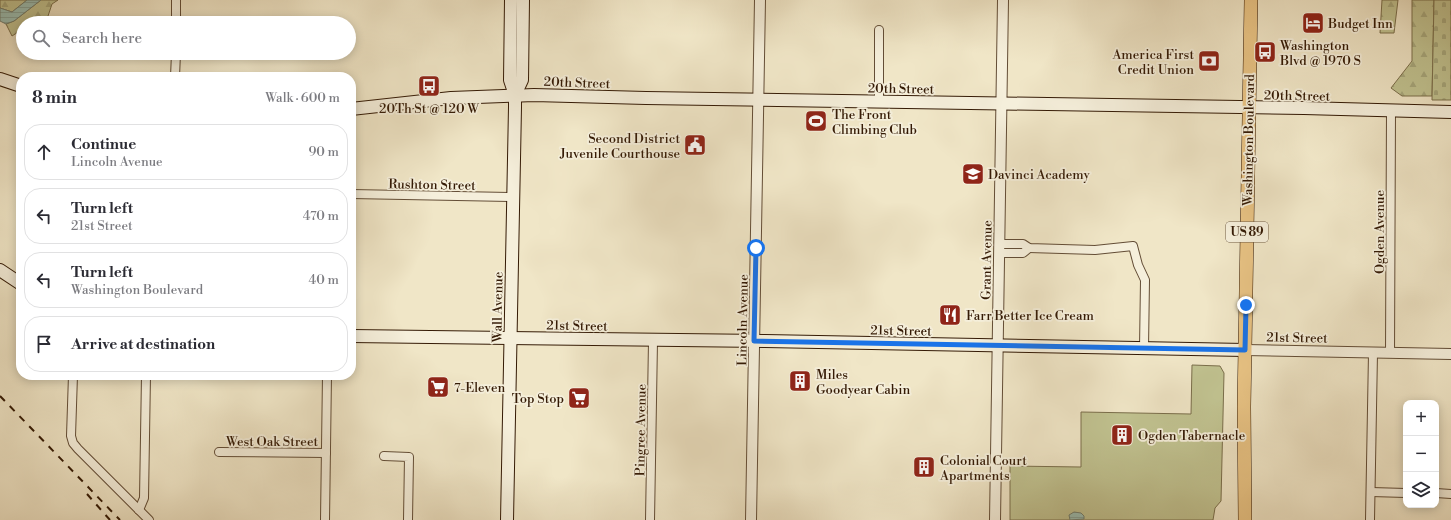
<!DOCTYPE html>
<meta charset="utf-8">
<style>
:root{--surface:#fff;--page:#f2f2f3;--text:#2b2b33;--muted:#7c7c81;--line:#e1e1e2}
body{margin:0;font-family:"Libre Bodoni",serif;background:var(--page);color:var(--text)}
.controls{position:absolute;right:12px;bottom:12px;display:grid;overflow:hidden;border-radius:8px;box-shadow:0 2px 10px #0003}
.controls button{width:36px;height:36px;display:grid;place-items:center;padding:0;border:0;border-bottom:1px solid var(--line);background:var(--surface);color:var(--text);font:20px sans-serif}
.stop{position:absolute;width:12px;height:12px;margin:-9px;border:3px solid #1a73e8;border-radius:50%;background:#fff}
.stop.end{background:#1a73e8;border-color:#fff;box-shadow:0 1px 4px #0008}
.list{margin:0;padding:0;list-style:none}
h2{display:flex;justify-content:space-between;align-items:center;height:52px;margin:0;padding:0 16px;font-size:17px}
h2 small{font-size:13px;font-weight:400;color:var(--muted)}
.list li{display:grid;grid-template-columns:26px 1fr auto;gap:12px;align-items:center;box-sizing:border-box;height:56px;margin:0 8px 8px;padding:0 8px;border:1px solid var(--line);border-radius:16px}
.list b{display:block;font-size:15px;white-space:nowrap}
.list p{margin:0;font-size:13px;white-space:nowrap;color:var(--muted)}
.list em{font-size:13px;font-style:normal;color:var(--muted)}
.icon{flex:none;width:22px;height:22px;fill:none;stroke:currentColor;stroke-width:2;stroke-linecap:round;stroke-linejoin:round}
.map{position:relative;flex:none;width:1451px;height:520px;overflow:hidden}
.search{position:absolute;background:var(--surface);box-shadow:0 2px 10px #0003;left:16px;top:16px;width:340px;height:44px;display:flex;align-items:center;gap:10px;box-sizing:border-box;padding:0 14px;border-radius:22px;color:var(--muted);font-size:15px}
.panel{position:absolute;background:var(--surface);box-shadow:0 2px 10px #0003;left:16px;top:72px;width:340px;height:308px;border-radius:16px}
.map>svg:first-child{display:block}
.grass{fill:#c1c391;stroke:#7a6e4b}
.forest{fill:url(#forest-firs);stroke:#7a6e4b}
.cemetery{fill:url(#cemetery-stones);stroke:#7a6e4b}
.water{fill:url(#water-rules);stroke:#717e6f}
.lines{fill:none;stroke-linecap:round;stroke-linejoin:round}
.minor-casing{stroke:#634d36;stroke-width:10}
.tertiary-casing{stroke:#634d36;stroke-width:12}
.secondary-casing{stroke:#341a05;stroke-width:14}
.primary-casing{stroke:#341a05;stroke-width:14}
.minor{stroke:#f5efdb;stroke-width:8}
.tertiary{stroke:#f5efdb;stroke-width:10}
.secondary{stroke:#f5efdb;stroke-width:12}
.primary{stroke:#e8c384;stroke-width:13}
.rail{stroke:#341a05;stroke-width:2;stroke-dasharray:7 7;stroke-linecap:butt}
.route{stroke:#1a73e8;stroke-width:5}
.labels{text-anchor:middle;stroke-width:3.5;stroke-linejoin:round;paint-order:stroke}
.shield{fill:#f5efdb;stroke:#6e5a45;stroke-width:1}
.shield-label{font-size:12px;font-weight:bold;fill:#341a05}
.poi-label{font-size:13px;fill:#341a05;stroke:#f5efdb;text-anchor:start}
.street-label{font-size:13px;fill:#341a05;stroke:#f5efdb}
</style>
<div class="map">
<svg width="1451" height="520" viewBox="0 0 1451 520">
<defs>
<pattern id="forest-firs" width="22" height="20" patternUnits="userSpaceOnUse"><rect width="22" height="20" fill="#c1c391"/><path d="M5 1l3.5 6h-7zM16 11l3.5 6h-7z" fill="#a6a77c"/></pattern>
<pattern id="cemetery-stones" width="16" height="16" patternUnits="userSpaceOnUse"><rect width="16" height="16" fill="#c1c391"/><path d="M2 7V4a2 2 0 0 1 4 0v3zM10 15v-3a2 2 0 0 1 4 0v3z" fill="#a6a77c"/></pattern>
<pattern id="water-rules" width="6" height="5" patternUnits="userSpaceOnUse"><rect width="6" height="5" fill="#9ac0b6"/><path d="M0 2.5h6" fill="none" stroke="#85a49b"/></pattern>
</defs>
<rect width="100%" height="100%" fill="#f0e6c7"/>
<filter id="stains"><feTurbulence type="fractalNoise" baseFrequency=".005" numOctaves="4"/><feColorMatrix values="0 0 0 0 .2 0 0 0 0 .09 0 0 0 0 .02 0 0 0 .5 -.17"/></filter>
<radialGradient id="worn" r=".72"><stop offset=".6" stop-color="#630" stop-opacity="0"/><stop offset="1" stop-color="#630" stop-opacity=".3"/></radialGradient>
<!-- grass -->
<path class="grass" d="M1192,365L1220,366L1224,373L1221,501L1215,508L1213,520H1010V466L1081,467V412L1191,414Z"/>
<!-- forest -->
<g class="forest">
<path d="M0,0H27L12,12L0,8Z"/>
<path d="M41,0H58L52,4L46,22L23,23V29L12,36L6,24L14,21Z"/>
<path d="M1382,0H1398L1394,33H1380Z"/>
<path d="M1412,0H1434L1432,96H1402L1391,88L1412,61Z"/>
</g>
<!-- cemetery -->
<path class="cemetery" d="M1434,0H1451V100H1432Z"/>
<!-- water -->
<g class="water">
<path d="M27,0H41L14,21L6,24L0,21V8L12,12Z"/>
<path d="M1074,512L1081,513L1084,516V519L1070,520L1069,515Z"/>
</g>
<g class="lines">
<!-- minor casing -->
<g class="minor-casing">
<g id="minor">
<path d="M176,0V23"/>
<path d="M879,30V102"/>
<path d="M175,77L176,53"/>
<path d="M351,194L513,197"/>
<path d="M999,244H1023L1029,248L1095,250L1133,246L1138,265L1145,280L1144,348"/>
<path d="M999,253H1023L1029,248"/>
<path d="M1390,353L1391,111"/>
<path d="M73,375L71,436L73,443L78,449L149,520"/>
<path d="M219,452L326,453"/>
<path d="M384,456L409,457L408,520"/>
<path d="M1371,492L1406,493"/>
<path d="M1436,493L1451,494"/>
<path d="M139,510L144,498L146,375"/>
<path d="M325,520L327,375"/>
<path d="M650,520L653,341"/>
<path d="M1370,520L1373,353"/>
</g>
</g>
<!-- tertiary casing -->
<g class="tertiary-casing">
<g id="tertiary">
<path d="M1245,350L1451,354"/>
<path d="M751,520L760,0"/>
<path d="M995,520L1003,0"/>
</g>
</g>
<!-- secondary casing -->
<g class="secondary-casing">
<g id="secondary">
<path d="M0,79L21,86"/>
<path d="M515,95L522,80L523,0"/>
<path d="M351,109L451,98L534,95L646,98L1304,108L1451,112"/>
<path d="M0,270L21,284"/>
<path d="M351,336L765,341L1245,350"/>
<path d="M507,520L515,107V95L510,80L511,0"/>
</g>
</g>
<!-- primary casing -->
<g class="primary-casing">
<path id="primary" d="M1245,520L1244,407L1251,0"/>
</g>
<!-- minor -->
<use href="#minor" class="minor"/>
<!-- tertiary -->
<use href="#tertiary" class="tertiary"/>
<!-- secondary -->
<use href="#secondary" class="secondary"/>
<!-- primary -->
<use href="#primary" class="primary"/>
<!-- rail -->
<g class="rail">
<path d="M0,396L120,520"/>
<path d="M87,494L110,520"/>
</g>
</g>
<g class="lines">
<!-- route -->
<path class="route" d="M756,248L754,341L1245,350L1246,305"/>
</g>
<!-- icons -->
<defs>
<g id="hotel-square" transform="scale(1.15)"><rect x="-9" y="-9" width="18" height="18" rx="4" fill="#8f2418" stroke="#f5efdb"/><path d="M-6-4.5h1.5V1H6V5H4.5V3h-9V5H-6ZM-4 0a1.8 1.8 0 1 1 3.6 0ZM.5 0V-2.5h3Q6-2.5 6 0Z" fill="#fff"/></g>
<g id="bus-square" transform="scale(1.15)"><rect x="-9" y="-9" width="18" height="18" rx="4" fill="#8f2418" stroke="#f5efdb"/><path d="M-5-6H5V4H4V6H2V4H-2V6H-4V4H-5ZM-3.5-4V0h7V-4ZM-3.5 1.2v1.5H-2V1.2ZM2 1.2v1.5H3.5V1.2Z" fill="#fff"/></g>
<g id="bank-square" transform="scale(1.15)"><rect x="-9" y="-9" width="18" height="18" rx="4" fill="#8f2418" stroke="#f5efdb"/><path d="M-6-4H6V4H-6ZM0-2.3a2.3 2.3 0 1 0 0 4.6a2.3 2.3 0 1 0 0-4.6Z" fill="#fff"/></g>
<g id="stadium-square" transform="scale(1.15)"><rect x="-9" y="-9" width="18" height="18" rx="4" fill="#8f2418" stroke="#f5efdb"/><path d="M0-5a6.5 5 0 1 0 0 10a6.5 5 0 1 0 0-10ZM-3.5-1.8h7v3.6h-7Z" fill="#fff"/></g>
<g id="civic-square" transform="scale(1.15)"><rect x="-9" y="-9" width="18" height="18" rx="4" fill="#8f2418" stroke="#f5efdb"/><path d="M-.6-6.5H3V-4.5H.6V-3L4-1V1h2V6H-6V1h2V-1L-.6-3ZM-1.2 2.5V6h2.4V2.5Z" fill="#fff"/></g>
<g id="school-square" transform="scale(1.15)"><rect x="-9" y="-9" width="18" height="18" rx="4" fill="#8f2418" stroke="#f5efdb"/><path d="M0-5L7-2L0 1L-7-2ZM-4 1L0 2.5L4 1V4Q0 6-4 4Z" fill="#fff"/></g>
<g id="restaurant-square" transform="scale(1.15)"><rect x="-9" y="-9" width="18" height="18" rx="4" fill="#8f2418" stroke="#f5efdb"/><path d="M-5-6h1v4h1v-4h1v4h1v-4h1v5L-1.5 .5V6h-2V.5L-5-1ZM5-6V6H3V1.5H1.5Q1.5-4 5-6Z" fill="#fff"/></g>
<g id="building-square" transform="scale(1.15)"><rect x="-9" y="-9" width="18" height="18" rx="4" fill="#8f2418" stroke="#f5efdb"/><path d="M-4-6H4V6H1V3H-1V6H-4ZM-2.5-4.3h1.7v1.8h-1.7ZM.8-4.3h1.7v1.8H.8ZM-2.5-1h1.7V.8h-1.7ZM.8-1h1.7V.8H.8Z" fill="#fff"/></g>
<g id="supermarket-square" transform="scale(1.15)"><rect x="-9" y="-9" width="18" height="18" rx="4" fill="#8f2418" stroke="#f5efdb"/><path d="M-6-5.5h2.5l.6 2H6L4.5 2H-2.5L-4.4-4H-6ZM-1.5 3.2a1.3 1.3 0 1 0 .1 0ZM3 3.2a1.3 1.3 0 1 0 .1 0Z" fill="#fff"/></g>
</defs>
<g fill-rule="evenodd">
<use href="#hotel-square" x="1313" y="23"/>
<use href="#bus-square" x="1265" y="52"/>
<use href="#bank-square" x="1209" y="61"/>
<use href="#bus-square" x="429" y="86"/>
<use href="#stadium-square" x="816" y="121"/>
<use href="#civic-square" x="695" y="145"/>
<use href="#school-square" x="973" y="174"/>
<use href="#restaurant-square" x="950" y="315"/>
<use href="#building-square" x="800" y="381"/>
<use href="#supermarket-square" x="438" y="387"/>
<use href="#supermarket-square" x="579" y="398"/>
<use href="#building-square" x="1122" y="435"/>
<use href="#building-square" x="924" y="467"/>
</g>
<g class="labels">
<!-- shield labels -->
<rect class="shield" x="1226" y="222" width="42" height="20" rx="3"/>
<g class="shield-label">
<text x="1247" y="236">US 89</text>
</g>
<!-- poi labels -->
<g class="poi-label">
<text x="1328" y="28">Budget Inn</text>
<text x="1280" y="50">Washington<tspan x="1280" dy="15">Blvd @ 1970 S</tspan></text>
<text x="1194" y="59" text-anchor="end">America First<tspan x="1194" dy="15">Credit Union</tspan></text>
<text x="429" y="113" text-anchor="middle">20Th St @ 120 W</text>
<text x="832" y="119">The Front<tspan x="832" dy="15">Climbing Club</tspan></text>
<text x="680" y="143" text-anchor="end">Second District<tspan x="680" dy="15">Juvenile Courthouse</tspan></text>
<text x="988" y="179">Davinci Academy</text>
<text x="966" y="320">Farr Better Ice Cream</text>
<text x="816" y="379">Miles<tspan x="816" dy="15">Goodyear Cabin</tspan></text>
<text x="454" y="392">7-Eleven</text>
<text x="564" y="403" text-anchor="end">Top Stop</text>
<text x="1138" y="440">Ogden Tabernacle</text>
<text x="940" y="465">Colonial Court<tspan x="940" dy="15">Apartments</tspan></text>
</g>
<!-- street labels -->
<g class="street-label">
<text transform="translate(577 82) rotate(2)" y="5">20th Street</text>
<text transform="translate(901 88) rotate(1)" y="5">20th Street</text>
<text transform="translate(1297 95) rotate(1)" y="5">20th Street</text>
<text transform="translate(1248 140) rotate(-89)" y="5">Washington Boulevard</text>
<text transform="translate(432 184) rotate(1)" y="5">Rushton Street</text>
<text transform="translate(1379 232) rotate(-90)" y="5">Ogden Avenue</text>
<text transform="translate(986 260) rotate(-89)" y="5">Grant Avenue</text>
<text transform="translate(497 307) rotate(-89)" y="5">Wall Avenue</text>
<text transform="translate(742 320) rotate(-89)" y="5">Lincoln Avenue</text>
<text transform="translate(577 325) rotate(1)" y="5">21st Street</text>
<text transform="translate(901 330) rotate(1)" y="5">21st Street</text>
<text transform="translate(1297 337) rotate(1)" y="5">21st Street</text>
<text transform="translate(640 430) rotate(-89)" y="5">Pingree Avenue</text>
<text x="272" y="446">West Oak Street</text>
</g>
</g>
<rect width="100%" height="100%" filter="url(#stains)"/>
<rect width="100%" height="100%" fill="url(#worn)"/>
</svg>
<div class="controls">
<button>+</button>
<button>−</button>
<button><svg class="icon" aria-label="layers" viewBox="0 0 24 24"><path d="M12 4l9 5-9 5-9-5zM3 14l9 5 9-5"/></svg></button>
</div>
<div class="stop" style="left:756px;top:248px"></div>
<div class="stop end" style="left:1246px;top:305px"></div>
<div class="search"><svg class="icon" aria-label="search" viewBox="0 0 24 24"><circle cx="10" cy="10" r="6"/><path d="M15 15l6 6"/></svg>Search here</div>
<section class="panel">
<h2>8 min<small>Walk · 600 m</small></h2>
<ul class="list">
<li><svg class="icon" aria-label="ahead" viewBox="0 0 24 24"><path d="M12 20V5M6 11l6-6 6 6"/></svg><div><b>Continue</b><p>Lincoln Avenue</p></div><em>90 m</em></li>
<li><svg class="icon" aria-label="left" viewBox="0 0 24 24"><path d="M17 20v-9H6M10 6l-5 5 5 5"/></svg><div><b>Turn left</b><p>21st Street</p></div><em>470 m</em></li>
<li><svg class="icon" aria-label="left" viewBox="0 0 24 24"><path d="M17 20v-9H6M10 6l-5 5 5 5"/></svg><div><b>Turn left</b><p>Washington Boulevard</p></div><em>40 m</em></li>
<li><svg class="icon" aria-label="arrive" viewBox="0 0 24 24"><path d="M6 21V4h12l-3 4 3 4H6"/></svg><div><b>Arrive at destination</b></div></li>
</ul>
</section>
</div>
